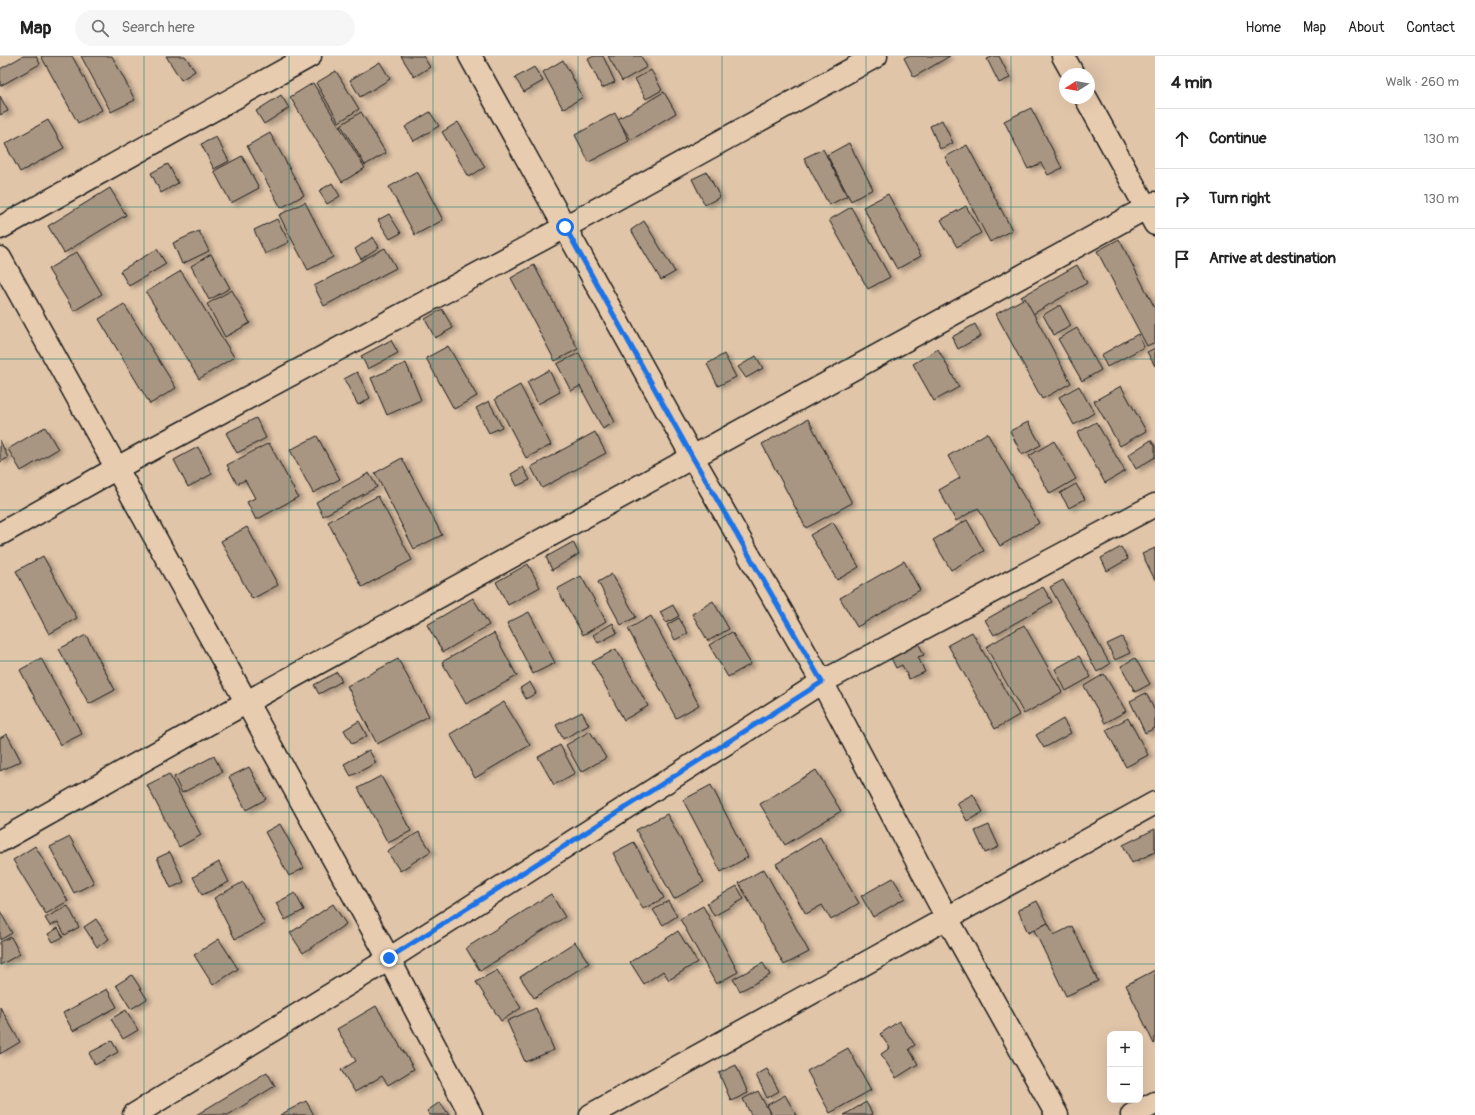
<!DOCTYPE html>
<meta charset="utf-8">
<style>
:root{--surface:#fff;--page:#f6f6f6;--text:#222;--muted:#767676;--line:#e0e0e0}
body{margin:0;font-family:Pangolin,sans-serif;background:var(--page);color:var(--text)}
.controls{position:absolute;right:12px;bottom:12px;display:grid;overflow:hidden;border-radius:8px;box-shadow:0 4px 16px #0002}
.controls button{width:36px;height:36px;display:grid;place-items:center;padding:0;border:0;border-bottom:1px solid var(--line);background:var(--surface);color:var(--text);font:20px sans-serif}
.compass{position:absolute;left:1059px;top:12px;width:36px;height:36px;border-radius:50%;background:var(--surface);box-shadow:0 4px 16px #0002;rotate:259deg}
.stop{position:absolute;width:12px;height:12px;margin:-9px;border:3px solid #1a73e8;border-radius:50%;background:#fff}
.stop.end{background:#1a73e8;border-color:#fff;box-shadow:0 1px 4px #0008}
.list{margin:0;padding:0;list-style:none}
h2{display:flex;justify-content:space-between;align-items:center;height:52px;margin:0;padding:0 16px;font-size:17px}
h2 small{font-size:13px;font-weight:400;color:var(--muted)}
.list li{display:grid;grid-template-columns:26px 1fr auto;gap:12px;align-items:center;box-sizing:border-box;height:60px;padding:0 16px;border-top:1px solid var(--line)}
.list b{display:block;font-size:15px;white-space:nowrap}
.list em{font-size:13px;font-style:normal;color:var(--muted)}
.icon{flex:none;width:22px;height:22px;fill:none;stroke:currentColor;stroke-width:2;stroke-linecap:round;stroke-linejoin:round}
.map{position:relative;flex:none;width:1155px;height:1059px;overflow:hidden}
header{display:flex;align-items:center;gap:24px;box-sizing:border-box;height:56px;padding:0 20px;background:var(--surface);border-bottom:1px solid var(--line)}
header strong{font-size:19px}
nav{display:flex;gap:22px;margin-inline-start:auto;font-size:14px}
.search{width:280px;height:36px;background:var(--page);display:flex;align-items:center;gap:10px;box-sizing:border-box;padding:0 14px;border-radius:22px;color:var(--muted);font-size:15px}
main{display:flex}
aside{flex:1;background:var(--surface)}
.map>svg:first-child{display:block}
.building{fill:#a99682;stroke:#1c1c1c;filter:url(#shadow)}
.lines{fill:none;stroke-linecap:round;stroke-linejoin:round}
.street-casing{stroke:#1c1c1c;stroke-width:25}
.street{stroke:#e8ccaf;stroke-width:22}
.route{stroke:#1a73e8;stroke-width:5}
.grid{fill:none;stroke:#0f766e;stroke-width:1;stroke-opacity:0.55}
</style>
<header>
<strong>Map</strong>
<div class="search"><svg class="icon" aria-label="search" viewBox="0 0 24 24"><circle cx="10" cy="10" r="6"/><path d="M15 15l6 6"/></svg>Search here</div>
<nav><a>Home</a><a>Map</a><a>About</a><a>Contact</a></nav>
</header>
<main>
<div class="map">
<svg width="1155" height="1059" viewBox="0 0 1155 1059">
<defs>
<filter id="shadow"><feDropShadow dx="4.5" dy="2.5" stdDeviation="2" flood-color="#0004"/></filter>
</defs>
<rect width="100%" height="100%" fill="#e0c5a9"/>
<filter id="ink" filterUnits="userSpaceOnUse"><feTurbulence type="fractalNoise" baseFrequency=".025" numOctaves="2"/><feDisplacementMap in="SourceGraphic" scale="8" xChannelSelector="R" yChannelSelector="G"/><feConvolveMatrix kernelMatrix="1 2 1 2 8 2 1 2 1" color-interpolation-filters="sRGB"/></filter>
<g filter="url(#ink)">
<!-- building -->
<g class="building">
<path d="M23,0H36L40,8L0,30V13Z"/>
<path d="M41,0H72L102,54L78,67Z"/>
<path d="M81,0H112L135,44L111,56Z"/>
<path d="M166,0H185L195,15L181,24Z"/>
<path d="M401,0H423L430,11L414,21Z"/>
<path d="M594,0H603L615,26L602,32L588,3Z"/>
<path d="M608,0H641L647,11L622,25Z"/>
<path d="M907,0H950L914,21L904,2Z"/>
<path d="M994,0H999L1010,22L999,27L987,3Z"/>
<path d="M563,4L583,41L563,53L543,16Z"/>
<path d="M380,6L390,23L360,41L350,24Z"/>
<path d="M534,11L543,25L524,36L515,22Z"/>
<path d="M651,14L662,34L646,43L635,23Z"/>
<path d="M336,15L359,53L339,66L316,27Z"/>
<path d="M313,27L365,112L342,126L290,41Z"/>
<path d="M664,36L676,57L631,84L618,63Z"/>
<path d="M281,39L289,52L264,68L256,55Z"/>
<path d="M0,40L8,55L0,59Z"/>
<path d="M1031,52L1062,112L1048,119L1041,107L1028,113L1004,65Z"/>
<path d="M361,56L386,97L365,109L341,69Z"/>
<path d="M430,56L439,70L414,85L405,71Z"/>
<path d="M615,57L629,85L589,106L575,79Z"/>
<path d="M48,64L64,92L20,116L5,88Z"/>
<path d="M942,64L953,87L940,93L930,70Z"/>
<path d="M458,66L485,111L469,121L442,76Z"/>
<path d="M270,77L304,139L281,152L247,90Z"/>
<path d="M216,81L229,105L214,113L201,88Z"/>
<path d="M849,87L873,133L851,145L827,99Z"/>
<path d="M967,89L1012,174L990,186L945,101Z"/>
<path d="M823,93L847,140L829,149L804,102Z"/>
<path d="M242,100L259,132L231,147L214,115Z"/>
<path d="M168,108L178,127L161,137L151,117Z"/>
<path d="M417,115L443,164L415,179L389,131Z"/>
<path d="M707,116L720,141L705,149L692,123Z"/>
<path d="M332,127L340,140L327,148L319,135Z"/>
<path d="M110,132L126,159L64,197L48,170Z"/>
<path d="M888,138L921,200L897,213L863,151Z"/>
<path d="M305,146L333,201L308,214L279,159Z"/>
<path d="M966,150L981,177L957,191L941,164Z"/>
<path d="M851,151L890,221L868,233L829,164Z"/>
<path d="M389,158L401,177L390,183L378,164Z"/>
<path d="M277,163L289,186L265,198L254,174Z"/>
<path d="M644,165L675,216L661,224L631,174Z"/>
<path d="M199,175L209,195L182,208L173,187Z"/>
<path d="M373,181L379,191L361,203L355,193Z"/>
<path d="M1119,183L1155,252V286L1147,290L1097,195Z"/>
<path d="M385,192L396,212L324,250L314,230Z"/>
<path d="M157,193L166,208L129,230L120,215Z"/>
<path d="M77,196L102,238L74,255L48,213Z"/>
<path d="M211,198L230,232L209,244L191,210Z"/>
<path d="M534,209L578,293L555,305L511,222Z"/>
<path d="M1077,209L1087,227L1031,259L1021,241Z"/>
<path d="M181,215L234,301L199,323L146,236Z"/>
<path d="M232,234L250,267L225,281L207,248Z"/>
<path d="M1025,242L1071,327L1042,343L996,258Z"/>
<path d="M124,248L176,332L150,348L99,263Z"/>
<path d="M1060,249L1071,270L1054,279L1043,259Z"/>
<path d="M442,253L453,272L435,282L425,263Z"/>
<path d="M975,268L981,280L958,293L952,281Z"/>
<path d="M1077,272L1101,314L1082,325L1058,283Z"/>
<path d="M1138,278L1144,291L1107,311L1101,299Z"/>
<path d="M391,284L398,297L368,313L361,300Z"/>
<path d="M448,290L477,340L454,353L426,302Z"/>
<path d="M1155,292V310L1147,296Z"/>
<path d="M938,293L959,331L934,345L913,308Z"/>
<path d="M579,297L615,366L603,373L580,330L571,335L557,308Z"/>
<path d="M724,298L736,321L718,330L707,308Z"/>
<path d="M756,300L763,312L746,322L738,311Z"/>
<path d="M406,307L421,344L387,359L371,322Z"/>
<path d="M549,314L560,336L538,348L527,326Z"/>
<path d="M357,316L370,342L358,349L344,323Z"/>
<path d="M520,329L551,389L526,402L495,343Z"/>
<path d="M1079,330L1094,357L1074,369L1059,341Z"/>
<path d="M1121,330L1146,375L1120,390L1094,345Z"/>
<path d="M489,345L502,371L489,377L476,352Z"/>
<path d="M256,362L266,382L237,397L226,377Z"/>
<path d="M808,363L852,447L806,472L762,388Z"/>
<path d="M1028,366L1041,389L1022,399L1010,375Z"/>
<path d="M1096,366L1125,415L1105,427L1077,377Z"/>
<path d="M45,371L58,393L21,415L8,393Z"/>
<path d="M595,376L606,397L542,432L531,411Z"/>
<path d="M987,377L1039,467L1000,490L978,452L956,465L939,434L960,422L948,400Z"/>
<path d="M317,380L340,423L313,437L290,394Z"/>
<path d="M0,384L8,402L0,406Z"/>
<path d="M1151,384L1155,390V401L1136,413L1128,399Z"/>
<path d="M1054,385L1076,423L1050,438L1029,400Z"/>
<path d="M269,387L298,441L256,464L247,446L255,442L245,424L237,428L227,409Z"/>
<path d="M198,391L212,418L188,431L174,404Z"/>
<path d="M402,402L442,479L414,493L375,417Z"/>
<path d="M523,411L530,424L517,430L511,418Z"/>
<path d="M369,417L377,431L323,460L316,446Z"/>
<path d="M1076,428L1085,443L1069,452L1060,437Z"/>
<path d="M378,440L412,504L362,531L328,466Z"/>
<path d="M967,464L984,495L951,514L933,484Z"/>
<path d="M833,466L859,511L837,524L810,479Z"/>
<path d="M247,471L278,529L252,543L221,485Z"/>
<path d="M573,486L579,498L552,514L546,501Z"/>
<path d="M1121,491L1128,503L1107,515L1101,502Z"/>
<path d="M1155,492V524L1142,498Z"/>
<path d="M43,500L77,562L49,578L16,515Z"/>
<path d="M904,505L920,534L857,571L840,542Z"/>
<path d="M528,508L540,531L508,549L496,526Z"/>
<path d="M612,518L636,561L621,569L598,526Z"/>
<path d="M581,520L606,565L583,579L557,533Z"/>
<path d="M1063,524L1110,608L1097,616L1050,531Z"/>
<path d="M1043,531L1052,546L994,579L985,564Z"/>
<path d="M473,542L489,569L443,596L427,569Z"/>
<path d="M713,545L729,573L708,585L692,558Z"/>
<path d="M673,549L679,560L666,567L660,556Z"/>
<path d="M529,556L555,607L533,618L507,567Z"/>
<path d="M651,560L699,649L676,662L628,573Z"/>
<path d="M679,562L688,577L675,584L667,569Z"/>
<path d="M613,567L617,577L598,587L593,579Z"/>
<path d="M1024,569L1062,636L1024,658L986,591Z"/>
<path d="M732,576L751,608L728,621L709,589Z"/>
<path d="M972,576L1019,659L995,673L948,589Z"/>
<path d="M494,577L517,620L466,648L442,606Z"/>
<path d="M86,579L115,634L89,648L59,593Z"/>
<path d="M1122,581L1130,597L1115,604L1107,588Z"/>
<path d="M918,586L924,599L918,601L925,616L909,623L902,609L896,612L890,600Z"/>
<path d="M616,593L648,650L624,664L592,606Z"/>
<path d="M1079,600L1091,621L1066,635L1055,613Z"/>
<path d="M41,602L82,678L60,689L20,614Z"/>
<path d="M1135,602L1150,628L1135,636L1121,610Z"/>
<path d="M398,603L429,660L377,688L347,630Z"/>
<path d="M337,616L342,625L319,638L314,629Z"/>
<path d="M1104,618L1126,655L1105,667L1084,630Z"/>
<path d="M530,626L536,637L526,643L520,632Z"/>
<path d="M1146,637L1155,655V672L1145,677L1130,645Z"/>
<path d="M504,646L530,689L475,722L450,678Z"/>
<path d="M582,656L589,669L563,683L556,669Z"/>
<path d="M1128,662L1148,699L1126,711L1106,674Z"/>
<path d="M1063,663L1071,677L1044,692L1036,679Z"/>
<path d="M359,665L367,680L352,688L344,674Z"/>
<path d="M590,675L606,702L581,716L566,689Z"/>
<path d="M7,678L21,705L0,715V682Z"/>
<path d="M560,689L575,717L554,729L538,701Z"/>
<path d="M369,694L376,707L351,720L344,708Z"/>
<path d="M214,700L222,716L182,737L174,721Z"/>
<path d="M249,711L266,743L246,754L229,721Z"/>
<path d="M816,714L841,755L785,789L760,748Z"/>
<path d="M169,718L201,779L179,791L147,729Z"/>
<path d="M381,720L411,775L388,787L358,732Z"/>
<path d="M711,729L748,801L721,816L683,744Z"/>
<path d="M973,738L983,756L967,765L957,747Z"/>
<path d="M667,758L704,826L674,843L636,774Z"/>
<path d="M280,768L304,812L289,820L265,776Z"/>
<path d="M989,769L999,791L985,797L975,775Z"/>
<path d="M1155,773V796L1132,807L1123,789Z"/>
<path d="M419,776L431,795L400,815L387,795Z"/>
<path d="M70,781L94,827L74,837L50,791Z"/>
<path d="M820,781L859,847L831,864L822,849L806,858L776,808Z"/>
<path d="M634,786L664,842L643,853L613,797Z"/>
<path d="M35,790L68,845L46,858L13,804Z"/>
<path d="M170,796L184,826L171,832L157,802Z"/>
<path d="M219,806L229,826L202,839L193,821Z"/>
<path d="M764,813L809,896L784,909L739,827Z"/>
<path d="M893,822L905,842L873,861L861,840Z"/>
<path d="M243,826L265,868L235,883L214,842Z"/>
<path d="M737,830L744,843L714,860L707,847Z"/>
<path d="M295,837L304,854L285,864L276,847Z"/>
<path d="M551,838L565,861L480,915L466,892Z"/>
<path d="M668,845L677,860L663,869L653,854Z"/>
<path d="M1037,845L1048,867L1028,877L1018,854Z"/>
<path d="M333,848L346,868L303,897L290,877Z"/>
<path d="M68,850L79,871L65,879L58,866L50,870L45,862Z"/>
<path d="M703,850L738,916L716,928L680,863Z"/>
<path d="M0,855L12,877L0,884Z"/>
<path d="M96,863L109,883L97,891L84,871Z"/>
<path d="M1048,867L1054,879L1072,870L1098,925L1066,940L1034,874Z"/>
<path d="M58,872L63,881L53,886L48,878Z"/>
<path d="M678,875L697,906L669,924L663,915L644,928L630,906Z"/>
<path d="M11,881L20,898L0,909V886Z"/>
<path d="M219,883L238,913L213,929L194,899Z"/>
<path d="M575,886L589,907L534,942L520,921Z"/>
<path d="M763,907L770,919L740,935L733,923Z"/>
<path d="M497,914L521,952L501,965L476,926Z"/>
<path d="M1155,914V987L1154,988L1126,929Z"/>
<path d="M132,919L147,943L131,953L116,929Z"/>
<path d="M107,933L117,951L73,975L63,957Z"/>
<path d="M376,950L414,1013L388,1029L382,1020L355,1036L341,1014L356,1005L337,973Z"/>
<path d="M0,951L20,986L0,998Z"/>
<path d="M536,952L554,994L525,1006L507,965Z"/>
<path d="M126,954L138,974L123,983L111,963Z"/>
<path d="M899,965L915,989L909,993L918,1008L896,1022L881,998L890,992L880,978Z"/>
<path d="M112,985L118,996L95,1009L89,997Z"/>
<path d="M848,992L871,1034L830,1057L807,1015Z"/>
<path d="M736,1009L748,1037L731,1045L719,1017Z"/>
<path d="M767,1013L779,1035L767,1042L756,1019Z"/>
<path d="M267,1016L275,1030L228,1059H196Z"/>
<path d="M758,1035L771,1059H751L743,1043Z"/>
<path d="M785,1039L796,1059H772L767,1049Z"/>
<path d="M306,1045L314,1059H280Z"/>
<path d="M440,1046L449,1059H430L427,1055Z"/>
<path d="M866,1046L873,1059H844Z"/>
</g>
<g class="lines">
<!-- street casing -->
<g class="street-casing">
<g id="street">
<path d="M470,0L693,402L822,626L947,862L1057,1059"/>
<path d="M1063,0L1073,18"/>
<path d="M1086,42L1155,168"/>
<path d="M0,172L310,0"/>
<path d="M0,202L389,903L471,1059"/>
<path d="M0,478L117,412L565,171L876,0"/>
<path d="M0,785L247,646L1155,147"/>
<path d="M134,1059L389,903L822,626L1155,449"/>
<path d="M591,1059L1155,747"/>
<path d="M1132,1059L1155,1047"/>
</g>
</g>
<!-- street -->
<use href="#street" class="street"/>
</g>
</g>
<g class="lines" filter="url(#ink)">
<!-- route -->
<path class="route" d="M389,902L822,626L693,402L565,171"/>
</g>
<!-- grid -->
<path class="grid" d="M144,0V1059M289,0V1059M433,0V1059M578,0V1059M722,0V1059M866,0V1059M1011,0V1059M0,151H1155M0,303H1155M0,454H1155M0,605H1155M0,756H1155M0,908H1155"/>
</svg>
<div class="controls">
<button>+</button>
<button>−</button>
</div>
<svg class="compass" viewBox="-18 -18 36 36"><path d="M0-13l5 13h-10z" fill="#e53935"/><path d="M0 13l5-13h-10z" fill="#767676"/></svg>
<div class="stop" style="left:565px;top:171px"></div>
<div class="stop end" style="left:389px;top:902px"></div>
</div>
<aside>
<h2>4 min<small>Walk · 260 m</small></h2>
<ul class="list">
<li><svg class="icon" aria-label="ahead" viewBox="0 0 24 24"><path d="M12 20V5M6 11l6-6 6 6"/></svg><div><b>Continue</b></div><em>130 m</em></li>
<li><svg class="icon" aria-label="right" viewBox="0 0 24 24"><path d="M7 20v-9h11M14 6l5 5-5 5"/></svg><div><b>Turn right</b></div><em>130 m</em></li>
<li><svg class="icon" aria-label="arrive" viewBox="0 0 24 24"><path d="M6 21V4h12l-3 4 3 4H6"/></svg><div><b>Arrive at destination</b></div></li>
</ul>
</aside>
</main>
